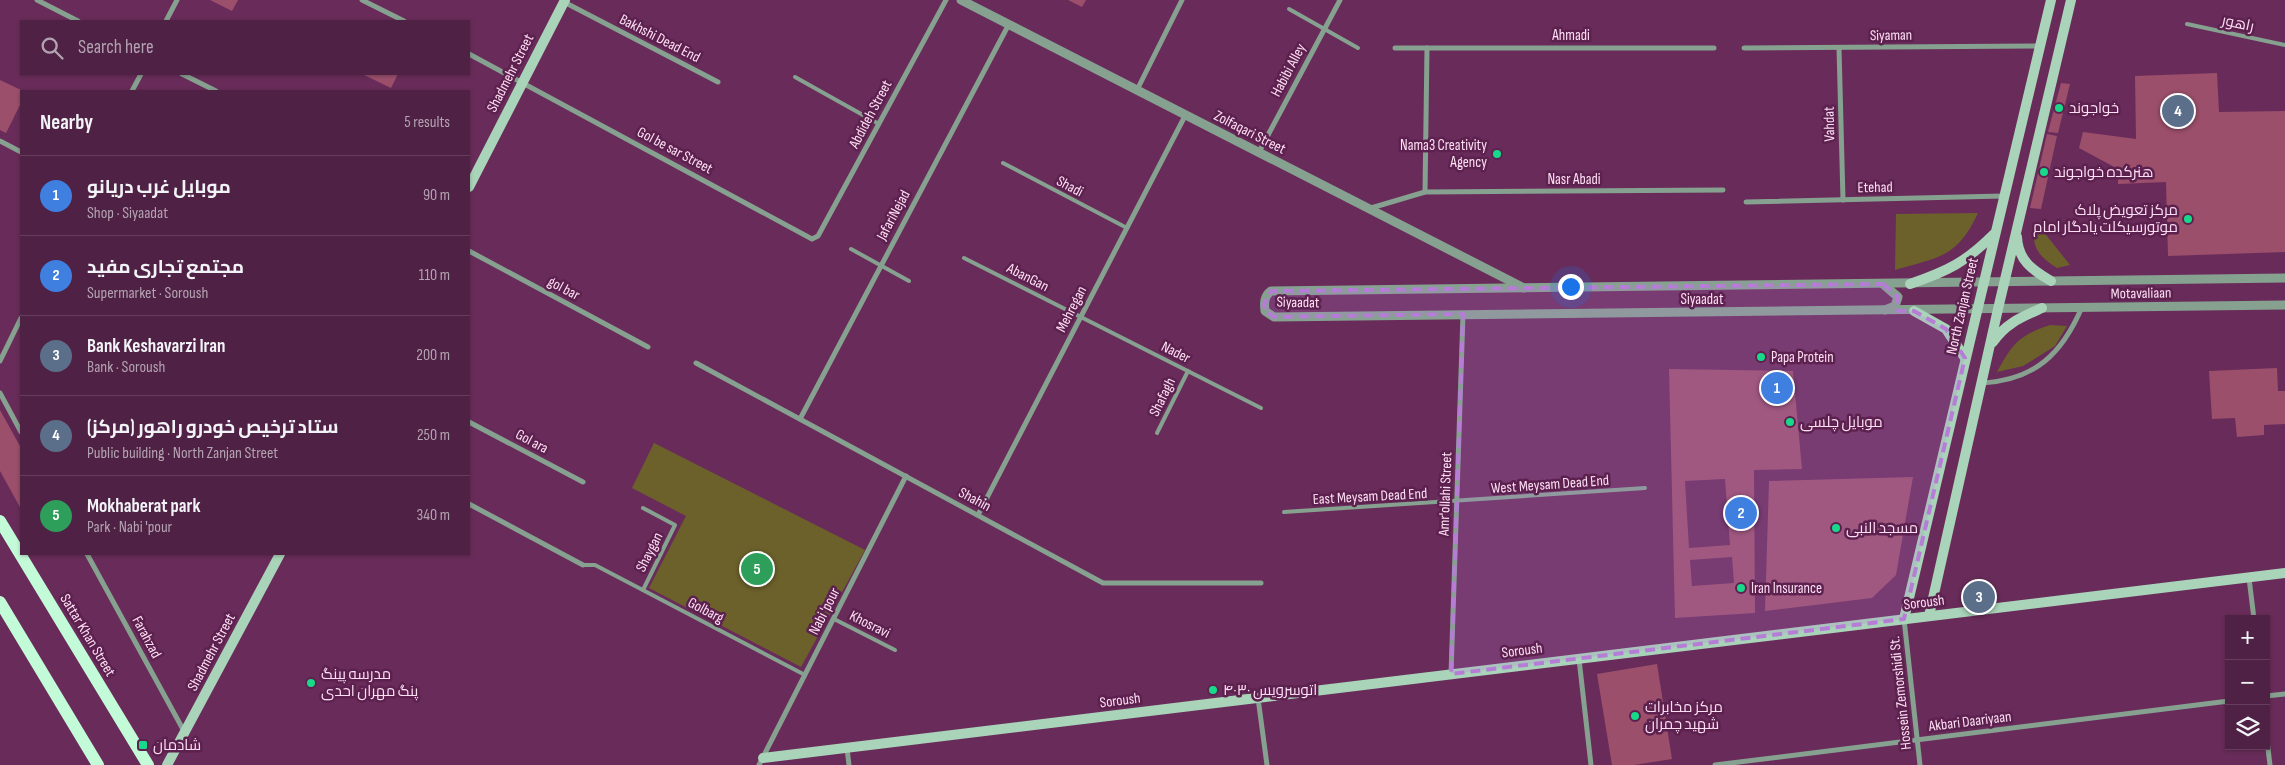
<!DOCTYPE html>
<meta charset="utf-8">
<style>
:root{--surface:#4f2144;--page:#55294b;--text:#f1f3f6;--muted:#b3a3b2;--line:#663e5d;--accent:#e797bd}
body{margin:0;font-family:"Sofia Sans Condensed",Cairo,sans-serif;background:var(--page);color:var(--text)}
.controls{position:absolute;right:15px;bottom:15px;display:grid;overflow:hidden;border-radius:0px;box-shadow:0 1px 4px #0004}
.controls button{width:45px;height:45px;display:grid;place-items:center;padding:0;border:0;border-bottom:1px solid var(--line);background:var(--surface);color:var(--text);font:25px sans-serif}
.you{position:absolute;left:1570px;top:286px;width:18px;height:18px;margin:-12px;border:4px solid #fff;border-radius:50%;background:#1a73e8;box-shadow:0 0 0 8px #1a73e833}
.badge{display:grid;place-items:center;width:32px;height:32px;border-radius:50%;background:var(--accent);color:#fff;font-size:16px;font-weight:700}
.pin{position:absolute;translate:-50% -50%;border:2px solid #fff;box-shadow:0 1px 5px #0006}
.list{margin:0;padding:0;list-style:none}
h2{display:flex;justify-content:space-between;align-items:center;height:65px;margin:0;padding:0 20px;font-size:21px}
h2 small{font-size:16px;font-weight:400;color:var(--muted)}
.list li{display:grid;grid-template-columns:32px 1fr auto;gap:15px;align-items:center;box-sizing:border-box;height:80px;padding:0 20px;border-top:1px solid var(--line)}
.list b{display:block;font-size:19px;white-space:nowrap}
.list p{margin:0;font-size:16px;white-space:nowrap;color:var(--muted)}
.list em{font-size:16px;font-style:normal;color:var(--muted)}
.icon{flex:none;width:28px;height:28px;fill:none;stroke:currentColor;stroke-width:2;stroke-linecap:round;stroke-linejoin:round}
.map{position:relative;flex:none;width:2285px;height:765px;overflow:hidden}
.search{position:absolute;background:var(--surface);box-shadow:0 1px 4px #0004;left:20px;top:20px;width:450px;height:55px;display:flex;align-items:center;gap:12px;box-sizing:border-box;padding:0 18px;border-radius:0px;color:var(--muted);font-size:19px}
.panel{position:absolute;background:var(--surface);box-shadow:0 1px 4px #0004;left:20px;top:90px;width:450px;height:465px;border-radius:0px}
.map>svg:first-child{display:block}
.green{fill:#6c612b}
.building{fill:#9b4f6b;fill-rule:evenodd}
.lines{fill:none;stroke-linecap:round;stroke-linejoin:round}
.service{stroke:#86a190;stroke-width:4}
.minor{stroke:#86a190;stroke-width:5}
.tertiary{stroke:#86a190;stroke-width:9}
.secondary{stroke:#a9d4b9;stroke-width:10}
.primary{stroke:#c3fbd9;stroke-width:12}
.marked{fill:#b67dd7;fill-opacity:0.2;stroke:#b67dd7;stroke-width:4;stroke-dasharray:10 6;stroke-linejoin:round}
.poi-dot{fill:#18d989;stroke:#5d214f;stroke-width:2}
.labels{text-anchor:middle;stroke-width:5;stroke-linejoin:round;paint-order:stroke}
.street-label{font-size:15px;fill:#fedff4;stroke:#5d214f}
.poi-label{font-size:15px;fill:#fedff4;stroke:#5d214f;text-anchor:start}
</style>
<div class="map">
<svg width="2285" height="765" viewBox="0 0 2285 765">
<rect width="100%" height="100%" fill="#692c5a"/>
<!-- green -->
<g class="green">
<path d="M1978,213C1957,258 1939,257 1895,270L1896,214Z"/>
<path d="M2035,221L2070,265L2057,268C2036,255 2031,245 2035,221Z"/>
<path d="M2050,325L2067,326L2055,346L2023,366L1997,372C2013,343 2018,336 2050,325Z"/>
<path d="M654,443L865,550L801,667L649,588L686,516L632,488Z"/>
</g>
<!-- building -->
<g class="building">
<path d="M210,0H238L232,11Z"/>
<path d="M1068,0H1086L1082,7Z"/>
<path d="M2217,73L2219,112L2285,111V252L2168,256L2166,182L2118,184V169L2079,148L2083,132L2136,139L2135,76Z"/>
<path d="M362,74H398L391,88Z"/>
<path d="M0,80L21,90V103L6,133L0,130Z"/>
<path d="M2061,83L2070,84L2058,133L2048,132Z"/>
<path d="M2047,134L2057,136L2041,209L2030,208Z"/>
<path d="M2277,368L2278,391H2285V424L2264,425V435L2237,437L2235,418L2212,419L2209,371Z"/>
<path d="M1669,369L1793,371L1802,469L1754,470L1755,613L1675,618ZM1725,479L1730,545L1689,548L1685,481ZM1732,557L1734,583L1692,586L1690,560Z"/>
<path d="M0,410L21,448V509L0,471Z"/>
<path d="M1913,477L1896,575L1872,598L1765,611L1769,481Z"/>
<path d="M1657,664L1672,759L1634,765H1612L1597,674Z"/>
</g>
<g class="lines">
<!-- service -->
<g class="service">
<path d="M1289,9L1358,48"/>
<path d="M2187,24L2285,45"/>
<path d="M795,77L879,124"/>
<path d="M1003,163L1127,228"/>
<path d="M851,249L909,281"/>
<path d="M964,258L1261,408"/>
<path d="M1157,433L1188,371"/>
<path d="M1284,512L1645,488"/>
<path d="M583,565H595L805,675"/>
<path d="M643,590L675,525L643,508"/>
<path d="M834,619L895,650"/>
</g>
<!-- minor -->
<g class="minor">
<path d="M37,0L78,21"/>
<path d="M362,0L404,21"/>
<path d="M564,2L718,82"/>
<path d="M166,21L177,0"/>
<path d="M1395,48H1714"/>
<path d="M1744,48L2040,46"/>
<path d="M1839,48L1843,200"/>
<path d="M469,54L812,239L818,236L946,0"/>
<path d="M182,74L216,91"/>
<path d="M1137,90L1182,0"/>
<path d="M132,91L141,74"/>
<path d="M0,141L21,152"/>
<path d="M1259,152L1340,0"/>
<path d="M1425,192L1427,48"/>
<path d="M1746,202L2003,196"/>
<path d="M1371,208L1425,192L1723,190"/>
<path d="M469,251L648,347"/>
<path d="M0,361L21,318"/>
<path d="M696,363L1103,583H1261"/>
<path d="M1982,383C2035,380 2062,354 2082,307"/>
<path d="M0,393L21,432"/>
<path d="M800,419L1009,24"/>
<path d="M469,422L583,482"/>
<path d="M469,504L583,565"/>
<path d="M978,515L1186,114"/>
<path d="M87,554L185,733"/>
<path d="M2249,578L2254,619"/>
<path d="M1904,619L1920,765"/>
<path d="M1579,659L1591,765"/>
<path d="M1451,674L1463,314"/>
<path d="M2266,696L2285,694"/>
<path d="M1258,698L1267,765"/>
<path d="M2266,732L2270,765"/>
<path d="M847,748L849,765"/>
<path d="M759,765L906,476"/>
<path d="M1715,765L2229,701"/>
</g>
<!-- tertiary -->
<g class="tertiary">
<path d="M961,0L1524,288"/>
<path d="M2285,278L1271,291C1264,296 1264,303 1265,311L1274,317L2285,305"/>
<path d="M1883,284L1898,297L1895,306L1885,310"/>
</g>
<!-- secondary -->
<g class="secondary">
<path d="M469,187L565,0"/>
<path d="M2017,237C2018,260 2032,270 2051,281"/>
<path d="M1910,284C1948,271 1966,262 1994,234"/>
<path d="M1914,311L1946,329L1965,358"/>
<path d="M1993,342C2006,323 2022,317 2042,308"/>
<path d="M1929,616L1998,309L2071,0"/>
<path d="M1904,619L2051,0"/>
<path d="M763,758L2285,573"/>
<path d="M167,765L280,554"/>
</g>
<!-- primary -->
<g class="primary">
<path d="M0,521L148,765"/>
<path d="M0,602L98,765"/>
</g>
</g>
<!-- marked area -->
<path class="marked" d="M1883,284L1898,297V311H1914L1946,329L1965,358L1904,619L1451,674L1463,314L1274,317L1265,311L1264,304L1271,291Z"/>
<!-- markers -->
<g class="poi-dot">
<circle cx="2059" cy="108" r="5"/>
<circle cx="1497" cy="154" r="5"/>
<circle cx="2044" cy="172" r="5"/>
<circle cx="2188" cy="219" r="5"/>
<circle cx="1761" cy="357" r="5"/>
<circle cx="1790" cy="422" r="5"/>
<circle cx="1836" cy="528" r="5"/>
<circle cx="1741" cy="588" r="5"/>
<circle cx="311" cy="683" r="5"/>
<circle cx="1213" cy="690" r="5"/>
<circle cx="1635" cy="716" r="5"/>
<rect x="138" y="740" width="10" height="10" rx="2.5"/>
</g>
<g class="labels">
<!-- street labels -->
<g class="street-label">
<text transform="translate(2238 23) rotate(12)" y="5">راهور</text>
<text x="1571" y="40">Ahmadi</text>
<text transform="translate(1891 35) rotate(-1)" y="5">Siyaman</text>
<text transform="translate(660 38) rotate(27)" y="5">Bakhshi Dead End</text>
<text transform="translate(1288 70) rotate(-62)" y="5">Habibi Alley</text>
<text transform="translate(510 73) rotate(-63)" y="5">Shadmehr Street</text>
<text transform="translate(870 114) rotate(-62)" y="5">Abdideh Street</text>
<text transform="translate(1829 124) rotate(-91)" y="5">Vahdat</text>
<text transform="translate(1250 132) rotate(27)" y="5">Zolfaqari Street</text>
<text transform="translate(675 150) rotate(28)" y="5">Gol be sar Street</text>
<text x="1574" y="184">Nasr Abadi</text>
<text transform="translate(1070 186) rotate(28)" y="5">Shadi</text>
<text transform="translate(1875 187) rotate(-1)" y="5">Etehad</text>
<text transform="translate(893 215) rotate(-62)" y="5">JafariNejad</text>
<text transform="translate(1028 277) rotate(27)" y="5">AbanGan</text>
<text transform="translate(564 288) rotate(28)" y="5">gol bar</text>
<text transform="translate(2141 293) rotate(-1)" y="5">Motavaliaan</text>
<text x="1702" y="304">Siyaadat</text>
<text transform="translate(1298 302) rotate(1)" y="5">Siyaadat</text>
<text transform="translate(1962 306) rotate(-77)" y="5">North Zanjan Street</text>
<text transform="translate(1071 309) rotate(-63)" y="5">Mehregan</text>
<text transform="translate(1176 352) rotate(27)" y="5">Nader</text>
<text transform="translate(1162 397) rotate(-64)" y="5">Shafagh</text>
<text transform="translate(532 441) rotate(28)" y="5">Gol ara</text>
<text transform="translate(1550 484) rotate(-4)" y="5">West Meysam Dead End</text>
<text transform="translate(1445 494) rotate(-88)" y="5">Amr'ollahi Street</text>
<text transform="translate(1370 496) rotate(-3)" y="5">East Meysam Dead End</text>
<text transform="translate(975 499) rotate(28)" y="5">Shahin</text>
<text transform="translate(649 552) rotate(-63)" y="5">Shaygan</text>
<text transform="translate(1924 602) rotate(-7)" y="5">Soroush</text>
<text transform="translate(706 610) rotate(28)" y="5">Golbarg</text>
<text transform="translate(824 611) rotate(-63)" y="5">Nabi 'pour</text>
<text transform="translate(870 624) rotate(27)" y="5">Khosravi</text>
<text transform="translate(88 635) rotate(59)" y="5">Sattar Khan Street</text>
<text transform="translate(147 637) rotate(62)" y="5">Farahzad</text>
<text transform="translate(1522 650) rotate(-7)" y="5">Soroush</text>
<text transform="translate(211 652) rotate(-62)" y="5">Shadmehr Street</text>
<text transform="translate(1900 693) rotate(-96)" y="5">Hossein Zemorshidi St.</text>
<text transform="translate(1120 700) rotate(-7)" y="5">Soroush</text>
<text transform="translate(1970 721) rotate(-7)" y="5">Akbari Daariyaan</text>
</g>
<!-- poi labels -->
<g class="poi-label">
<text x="2069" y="113">خواجوند</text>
<text x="1487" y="150" text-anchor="end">Nama3 Creativity<tspan x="1487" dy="17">Agency</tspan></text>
<text x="2054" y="177">هنرکده خواجوند</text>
<text x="2178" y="215" text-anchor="end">مرکز تعویض پلاک<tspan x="2178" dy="17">موتورسیکلت یادگار امام</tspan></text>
<text x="1771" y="362">Papa Protein</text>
<text x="1800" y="427">موبایل چلسی</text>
<text x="1846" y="533">مسجد النبی</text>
<text x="1751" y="593">Iran Insurance</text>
<text x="321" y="679">مدرسه پینگ<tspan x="321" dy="17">پنگ مهران احدی</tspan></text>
<text x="1223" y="695">اتوسرویس ۴۰۳۰</text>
<text x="1645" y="712">مرکز مخابرات<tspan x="1645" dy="17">شهید چمران</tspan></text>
<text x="153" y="750">شادمان</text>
</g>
</g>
</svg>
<div class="controls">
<button>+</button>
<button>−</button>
<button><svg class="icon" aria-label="layers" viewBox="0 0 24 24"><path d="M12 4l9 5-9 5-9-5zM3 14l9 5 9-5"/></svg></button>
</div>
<div class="you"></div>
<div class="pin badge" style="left:1777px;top:388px;background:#3f7fe0">1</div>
<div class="pin badge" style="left:1741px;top:513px;background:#3f7fe0">2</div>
<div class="pin badge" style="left:1979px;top:597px;background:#5c6f8a">3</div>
<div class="pin badge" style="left:2178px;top:111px;background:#5c6f8a">4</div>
<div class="pin badge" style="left:757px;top:569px;background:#2e9e5b">5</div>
<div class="search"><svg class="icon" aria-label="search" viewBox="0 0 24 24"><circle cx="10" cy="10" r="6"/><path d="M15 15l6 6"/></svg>Search here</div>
<section class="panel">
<h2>Nearby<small>5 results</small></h2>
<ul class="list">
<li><span class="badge" style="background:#3f7fe0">1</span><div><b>موبایل غرب دریانو</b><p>Shop · Siyaadat</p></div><em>90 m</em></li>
<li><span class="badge" style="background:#3f7fe0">2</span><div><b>مجتمع تجاری مفید</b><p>Supermarket · Soroush</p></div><em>110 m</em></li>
<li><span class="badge" style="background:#5c6f8a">3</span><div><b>Bank Keshavarzi Iran</b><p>Bank · Soroush</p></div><em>200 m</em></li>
<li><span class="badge" style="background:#5c6f8a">4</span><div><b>ستاد ترخیص خودرو راهور (مرکز)</b><p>Public building · North Zanjan Street</p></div><em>250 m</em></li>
<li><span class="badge" style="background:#2e9e5b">5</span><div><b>Mokhaberat park</b><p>Park · Nabi 'pour</p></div><em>340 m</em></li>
</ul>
</section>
</div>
